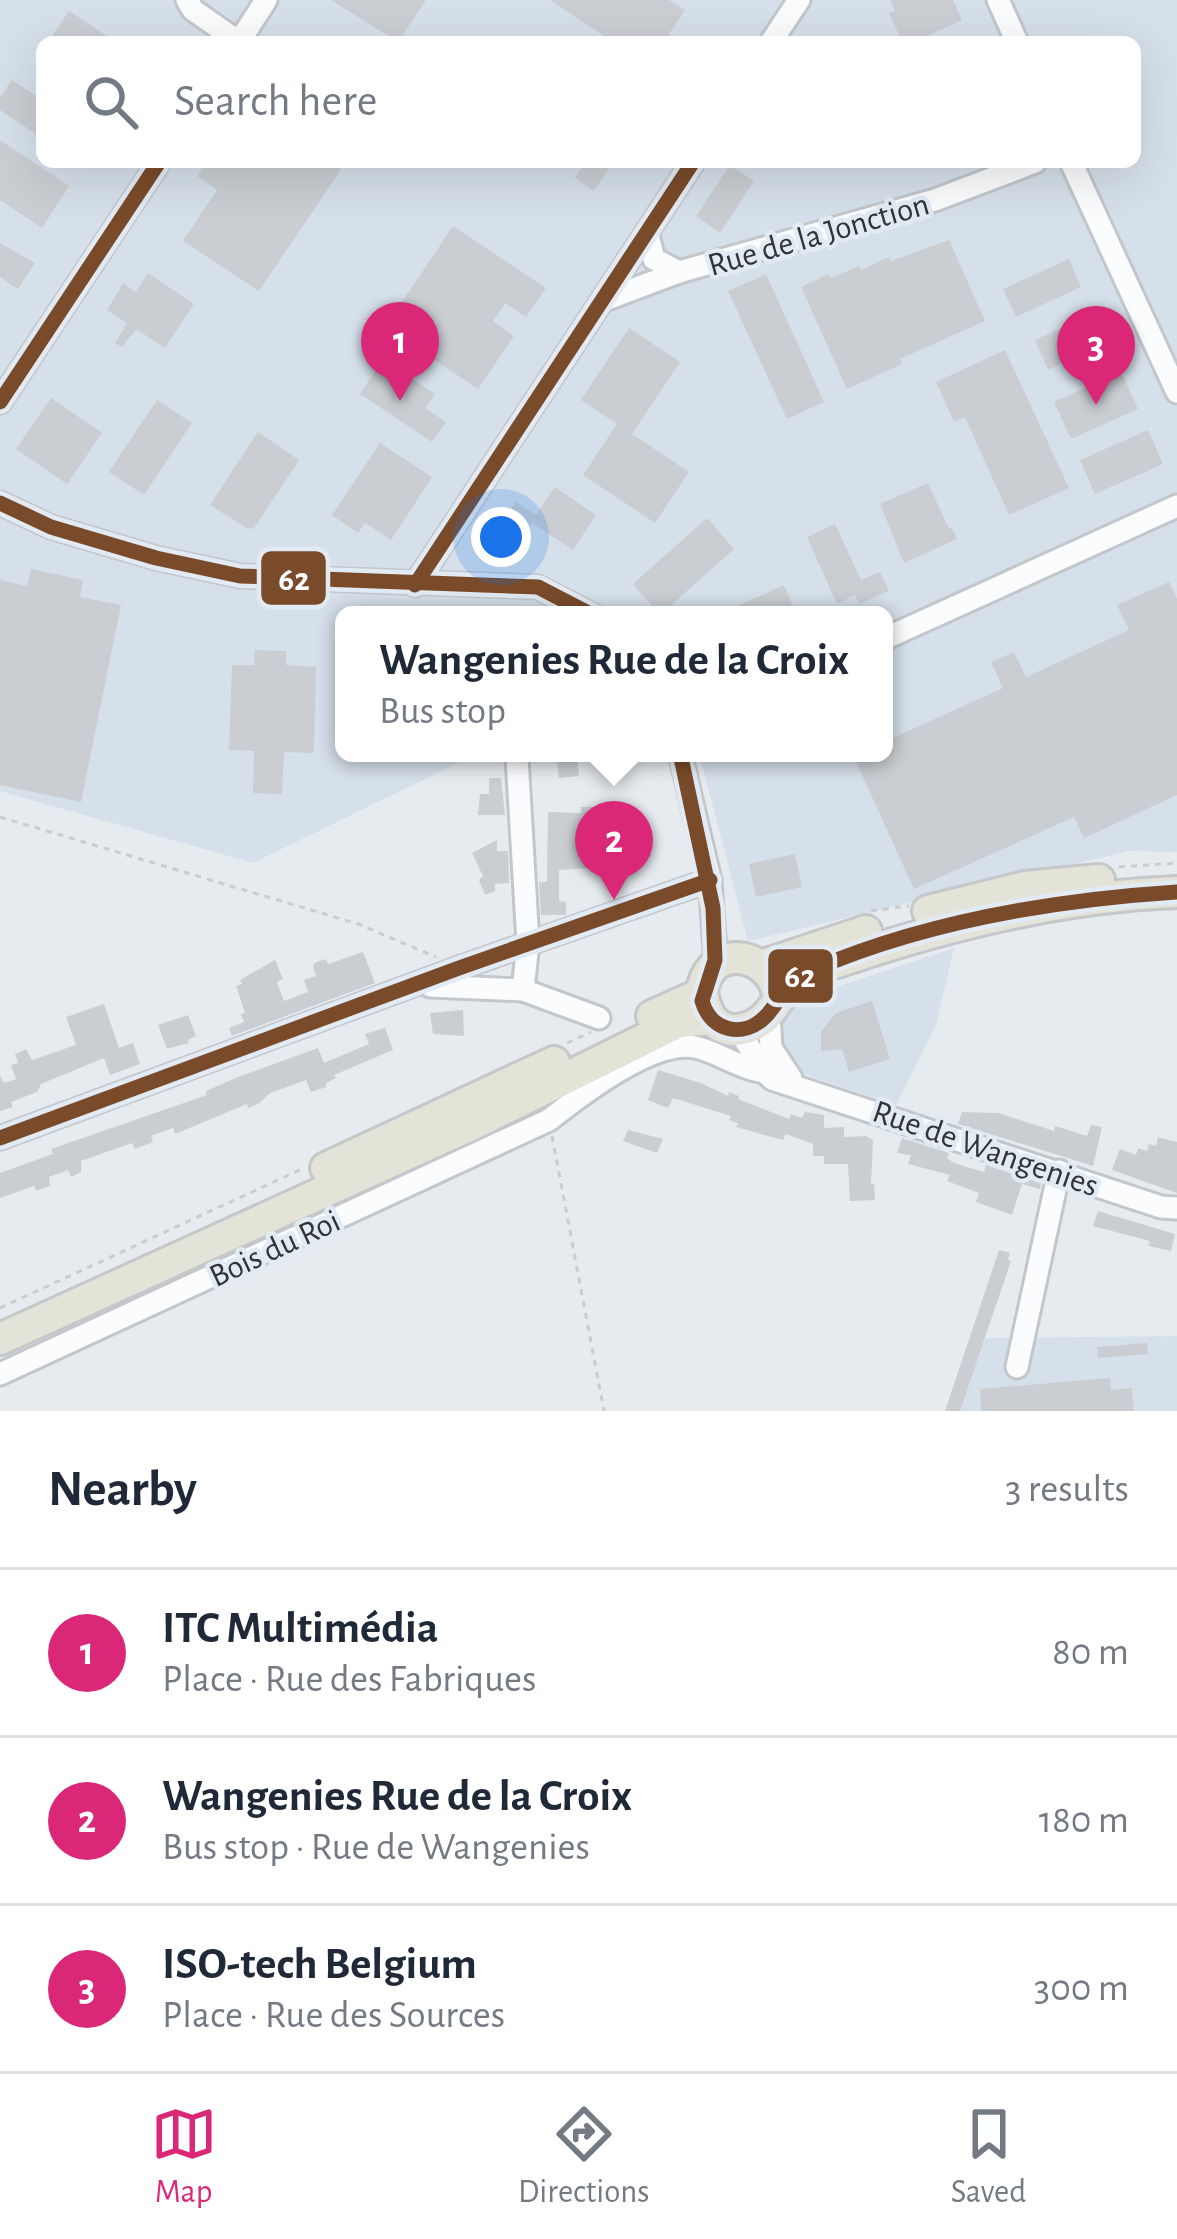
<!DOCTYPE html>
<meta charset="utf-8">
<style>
:root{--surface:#fff;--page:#f2f2f3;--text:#1f2937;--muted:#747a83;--line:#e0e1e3;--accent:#db2777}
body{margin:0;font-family:"Alegreya Sans",sans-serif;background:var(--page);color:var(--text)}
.you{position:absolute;left:501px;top:537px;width:42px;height:42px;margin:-30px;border:9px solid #fff;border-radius:50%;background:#1a73e8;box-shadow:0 0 0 18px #1a73e833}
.badge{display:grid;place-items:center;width:78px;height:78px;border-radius:50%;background:var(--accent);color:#fff;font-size:39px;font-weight:700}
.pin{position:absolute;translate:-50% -99px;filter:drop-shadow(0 3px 6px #0008)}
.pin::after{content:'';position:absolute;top:63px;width:42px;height:36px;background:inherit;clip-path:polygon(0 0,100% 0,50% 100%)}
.popup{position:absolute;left:335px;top:606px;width:558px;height:156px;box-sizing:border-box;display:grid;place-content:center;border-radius:18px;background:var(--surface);filter:drop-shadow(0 3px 9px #0005);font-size:39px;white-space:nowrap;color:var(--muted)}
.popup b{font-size:45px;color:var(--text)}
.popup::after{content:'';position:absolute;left:50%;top:100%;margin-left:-24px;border:24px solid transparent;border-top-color:var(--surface)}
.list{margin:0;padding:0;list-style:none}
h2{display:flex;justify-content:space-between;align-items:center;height:156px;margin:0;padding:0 48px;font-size:51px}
h2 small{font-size:39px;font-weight:400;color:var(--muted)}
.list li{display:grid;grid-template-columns:78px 1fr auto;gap:36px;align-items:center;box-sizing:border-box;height:168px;padding:0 48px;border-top:3px solid var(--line)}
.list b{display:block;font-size:45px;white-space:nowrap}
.list p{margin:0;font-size:39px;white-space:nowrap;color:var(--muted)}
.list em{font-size:39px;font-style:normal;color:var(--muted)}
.icon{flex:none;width:66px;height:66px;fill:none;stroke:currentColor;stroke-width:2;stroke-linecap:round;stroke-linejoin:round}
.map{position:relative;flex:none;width:1177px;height:1411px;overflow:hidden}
.search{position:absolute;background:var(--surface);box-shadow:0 12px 48px #0002;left:36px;right:36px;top:36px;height:132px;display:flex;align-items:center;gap:30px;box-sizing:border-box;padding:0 42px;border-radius:18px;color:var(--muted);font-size:45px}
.sheet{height:660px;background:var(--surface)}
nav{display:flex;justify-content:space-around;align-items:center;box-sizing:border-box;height:168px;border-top:3px solid var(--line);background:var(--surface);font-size:33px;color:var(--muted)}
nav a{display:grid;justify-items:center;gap:6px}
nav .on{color:var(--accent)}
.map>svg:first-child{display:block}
.built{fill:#d6e0ea;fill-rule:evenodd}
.building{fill:#caced2}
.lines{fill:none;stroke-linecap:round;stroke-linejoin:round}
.minor-casing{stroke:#c3c7cb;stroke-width:27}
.highway-casing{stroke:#c5c7ca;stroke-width:36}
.path{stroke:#caccce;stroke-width:3;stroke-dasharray:6 6;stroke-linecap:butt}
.minor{stroke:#fbfcfd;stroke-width:21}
.highway{stroke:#e3e4d7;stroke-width:30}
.bus-1-casing{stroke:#e2ebf4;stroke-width:24}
.bus-1{stroke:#7a4b2a;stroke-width:15}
.labels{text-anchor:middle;stroke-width:9;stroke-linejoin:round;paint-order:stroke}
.street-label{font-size:33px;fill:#303437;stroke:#e2ebf4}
.line-badge{stroke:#e2ebf4;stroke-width:4.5}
.badge-label{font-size:33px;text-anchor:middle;font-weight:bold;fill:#fff}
</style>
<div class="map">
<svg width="1177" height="1411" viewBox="0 0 1177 1411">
<rect width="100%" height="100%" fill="#e6ebf0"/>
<!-- built -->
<g class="built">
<path d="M0,0H1177V852L1129,851L748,941L699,753H884V615H344V753H478L253,863L0,791ZM42,42H1135V162H42Z"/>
<path d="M954,948L936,1025L896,1105L794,1071L775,1039L788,1003Z"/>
<path d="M1177,1336V1411H953L986,1338Z"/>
</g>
<!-- building -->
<g class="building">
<path d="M331,0H426L398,42Z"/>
<path d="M550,0H669L685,10L669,34L680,42H613Z"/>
<path d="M890,0H953L962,20L914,42H902L889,13L895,10Z"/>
<path d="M69,11L116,42H48Z"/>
<path d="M12,80L42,100V138L0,110V97Z"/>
<path d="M0,140L69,186L42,228L0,200Z"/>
<path d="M206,162H346L259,291L183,241L217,190L197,176Z"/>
<path d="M585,162H613L594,191L575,178Z"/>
<path d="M730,165L754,181L720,233L696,216Z"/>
<path d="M453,226L546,288L526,317L505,303L493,321L514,336L478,389L385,327Z"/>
<path d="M949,240L985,321L900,359L902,364L847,389L801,287L829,274L831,278L859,266L861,270L889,257L891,261Z"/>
<path d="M0,243L35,263L18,289L0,277Z"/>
<path d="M1069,259L1081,287L1016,317L1003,289Z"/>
<path d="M148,273L194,304L165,348L136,329L122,347L115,343L127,323L107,310L123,283L136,292Z"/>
<path d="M766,274L824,402L787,419L728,291Z"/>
<path d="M1095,313L1108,343L1048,370L1035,340Z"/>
<path d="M629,328L680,362L632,434L689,472L655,523L583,475L617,424L581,400Z"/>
<path d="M1005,350L1069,488L1009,515L965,417L954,422L936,382Z"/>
<path d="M383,359L435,394L425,408L446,422L432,442L360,394Z"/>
<path d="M1121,372L1138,409L1071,439L1054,402Z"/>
<path d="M51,398L102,433L67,484L16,449Z"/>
<path d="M157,400L192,423L144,495L109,472Z"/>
<path d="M1148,430L1163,464L1095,494L1080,460Z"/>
<path d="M258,432L299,460L254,528L248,529L210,505Z"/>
<path d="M380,443L432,477L391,540L365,523L358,533L332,515Z"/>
<path d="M928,483L949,529L952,528L957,539L904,563L880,504Z"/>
<path d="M555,487L596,515L573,550L532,523L525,531L505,518L516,502L536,515Z"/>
<path d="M707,518L734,549L660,615L633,584Z"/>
<path d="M835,524L861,580L880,572L889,591L859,604L855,595L837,604L807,537Z"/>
<path d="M31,569L83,580L80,597L121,605L81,802L0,785V580L27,586Z"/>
<path d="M1169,582L1177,599V795L1084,838L1074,817L914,889L852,753H884V742L1003,688L991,662L1014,652L1026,677L1129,630L1117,605Z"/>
<path d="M784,585L797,615H718Z"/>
<path d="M255,650L286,651V665L316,667L314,753L284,752L282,794L253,793L254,751L229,750L232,665H254Z"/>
<path d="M556,753H577L579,776L559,778Z"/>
<path d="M489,778H501L505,815H478L480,794H489Z"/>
<path d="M581,807H601L603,845H588V868L559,870V901L566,902V915H541L539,882H547L548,812L581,813Z"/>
<path d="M497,840V851H508L509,883L495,884V891L485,895L479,880L483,876L472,853Z"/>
<path d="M795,854L802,887L756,897L749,864Z"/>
<path d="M363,952L375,983L232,1036L229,1028L244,1022L241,1014L245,1013L236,986L242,984L240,980L275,960L283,979L277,982L284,1001L308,992L304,980L316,976L313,966L316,962L326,959L328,964Z"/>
<path d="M872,1001L890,1059L849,1072L842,1049L821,1051V1032L836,1013Z"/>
<path d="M104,1004L119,1048L133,1043L140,1064L110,1075L104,1058L41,1084L37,1092L11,1102L13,1107L0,1111V1075L4,1083L16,1079L11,1065L18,1063L15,1054L26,1049L32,1060L76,1045L66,1017Z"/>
<path d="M463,1010L464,1036L433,1034L430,1013Z"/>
<path d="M188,1015L196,1036L188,1040L189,1043L167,1049L158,1025Z"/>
<path d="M385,1028L393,1050L334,1075L336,1078L326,1083V1087L311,1092L306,1080L270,1093L258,1104L248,1108L247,1104L175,1134L173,1128L151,1136L153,1142L135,1149L132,1143L81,1161V1172L71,1177L68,1170L49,1177L50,1186L36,1191L34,1186L0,1198V1173L53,1154L51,1149L207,1095L206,1091L238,1077L318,1048L324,1063L369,1044L365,1034Z"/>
<path d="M658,1070L701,1083L728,1096L729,1092L739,1096L738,1099L789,1119L791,1114L802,1118L805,1112L824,1115V1128L844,1127V1137L866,1136L873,1140L871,1184H874L875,1200L850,1201L848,1164H824V1156H813V1144L786,1134L783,1140L736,1127L738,1123L729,1120L731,1116L673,1098L668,1108L648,1100Z"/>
<path d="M962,1112L998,1113L1054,1131L1055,1126L1087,1136L1091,1125L1102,1127L1093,1166L958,1124Z"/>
<path d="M628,1130L663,1139L657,1153L623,1141Z"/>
<path d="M1158,1137L1177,1142V1193L1112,1170L1120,1149L1136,1155L1138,1148L1147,1151L1149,1144L1156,1146Z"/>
<path d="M902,1138L949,1153L947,1158L954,1163L984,1172L986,1165L1041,1183L1040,1189L1022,1184L1012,1215L976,1202L979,1193L947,1181L950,1175L908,1164L911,1155L897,1153Z"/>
<path d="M1098,1211L1175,1234L1171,1251L1148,1246L1150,1241L1093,1226Z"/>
<path d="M999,1250L1010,1253L1008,1260L1011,1261L960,1411H945Z"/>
<path d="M1147,1343L1148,1354L1098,1358L1097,1347Z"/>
<path d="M1110,1378L1111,1390L1132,1388L1134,1411H981L980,1389Z"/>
</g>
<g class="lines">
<!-- minor casing -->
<g class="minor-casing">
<g id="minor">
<path d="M187,0L193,10L239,42L266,0"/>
<path d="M998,0L1017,42"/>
<path d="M771,42L799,0"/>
<path d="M1071,162L1177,392"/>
<path d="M647,232L654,259L679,272"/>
<path d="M602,301L679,272L935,200L1035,162"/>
<path d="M0,402L159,162"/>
<path d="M0,503L51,527L156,558L240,576L538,587L592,615"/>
<path d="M415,585L693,162"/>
<path d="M884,639L1177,506"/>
<path d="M680,753L710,880L716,965"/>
<path d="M517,758L528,943L523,990"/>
<path d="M430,986L523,990L599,1018"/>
<path d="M769,1013L771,1048L791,1078"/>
<path d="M738,1031C753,1048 755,1064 772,1079L1161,1207L1177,1208"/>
<path d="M0,1138L459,968L710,880"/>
<path d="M1017,1367L1059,1171"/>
<path d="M0,1374L549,1120C582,1094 653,1039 695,1047C722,1052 755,1081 783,1069"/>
</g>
</g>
<!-- highway casing -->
<g class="highway-casing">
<g id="highway">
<path d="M928,911L1025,887L1099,880"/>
<path d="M764,965L866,931"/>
<path d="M778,994C771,955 715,941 703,986C701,995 704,1003 708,1012C719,1038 751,1033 768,1014C781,999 783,986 803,974C816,967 832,964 846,959C953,923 1064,896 1177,892"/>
<path d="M652,1016L701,994"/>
<path d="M326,1168L554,1062"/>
<path d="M0,1339L473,1124L679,1022L710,1019"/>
</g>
</g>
<!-- path -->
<g class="path">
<path d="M0,817L358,924L436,957"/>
<path d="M1119,867L1177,863"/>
<path d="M871,911L909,906"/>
<path d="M567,1043L591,1032"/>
<path d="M552,1136L604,1411"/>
<path d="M0,1308L304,1168"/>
</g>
<!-- minor -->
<use href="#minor" class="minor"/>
<!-- highway -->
<use href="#highway" class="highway"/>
<!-- bus-1 casing -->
<g class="bus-1-casing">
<g id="bus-1">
<path d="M0,402L159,162"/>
<path d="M0,503L51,527L156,558L240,576L538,587L592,615"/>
<path d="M415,585L693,162"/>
<path d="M680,753L713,908L715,960L702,1001C711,1032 744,1039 766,1016C784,997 780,984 810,971C925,921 1053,900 1177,892"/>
<path d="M0,1138L459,968L710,880"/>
</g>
</g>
<!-- bus-1 -->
<use href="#bus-1" class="bus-1"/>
</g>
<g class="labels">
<!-- street labels -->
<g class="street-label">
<text transform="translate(818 233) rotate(-16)" y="12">Rue de la Jonction</text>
<text transform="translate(986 1147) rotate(19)" y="12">Rue de Wangenies</text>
<text transform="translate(274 1247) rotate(-25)" y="12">Bois du Roi</text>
</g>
</g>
<g class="line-badge">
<rect x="259" y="549" width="69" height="58" rx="12" fill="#7a4b2a"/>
<rect x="766" y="947" width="69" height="58" rx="12" fill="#7a4b2a"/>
</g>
<g class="badge-label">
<text x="294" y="590">62</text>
<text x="800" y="987">62</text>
</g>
</svg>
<div class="you"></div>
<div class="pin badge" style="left:400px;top:401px">1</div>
<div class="pin badge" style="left:614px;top:900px">2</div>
<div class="popup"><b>Wangenies Rue de la Croix</b>Bus stop</div>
<div class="pin badge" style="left:1096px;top:405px">3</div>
<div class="search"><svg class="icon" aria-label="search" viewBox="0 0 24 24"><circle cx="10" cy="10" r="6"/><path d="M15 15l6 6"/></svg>Search here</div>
</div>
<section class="sheet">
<h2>Nearby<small>3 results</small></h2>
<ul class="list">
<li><span class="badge">1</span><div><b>ITC Multimédia</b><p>Place · Rue des Fabriques</p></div><em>80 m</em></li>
<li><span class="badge">2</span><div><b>Wangenies Rue de la Croix</b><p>Bus stop · Rue de Wangenies</p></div><em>180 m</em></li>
<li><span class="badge">3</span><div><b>ISO-tech Belgium</b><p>Place · Rue des Sources</p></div><em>300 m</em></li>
</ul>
</section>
<nav>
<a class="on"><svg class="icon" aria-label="map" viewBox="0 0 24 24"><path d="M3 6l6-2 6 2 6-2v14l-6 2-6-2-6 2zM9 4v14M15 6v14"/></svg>Map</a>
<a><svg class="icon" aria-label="directions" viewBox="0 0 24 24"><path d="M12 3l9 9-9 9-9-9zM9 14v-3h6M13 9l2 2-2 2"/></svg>Directions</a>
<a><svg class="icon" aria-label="saved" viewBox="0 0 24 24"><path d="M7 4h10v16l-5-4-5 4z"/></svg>Saved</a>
</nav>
